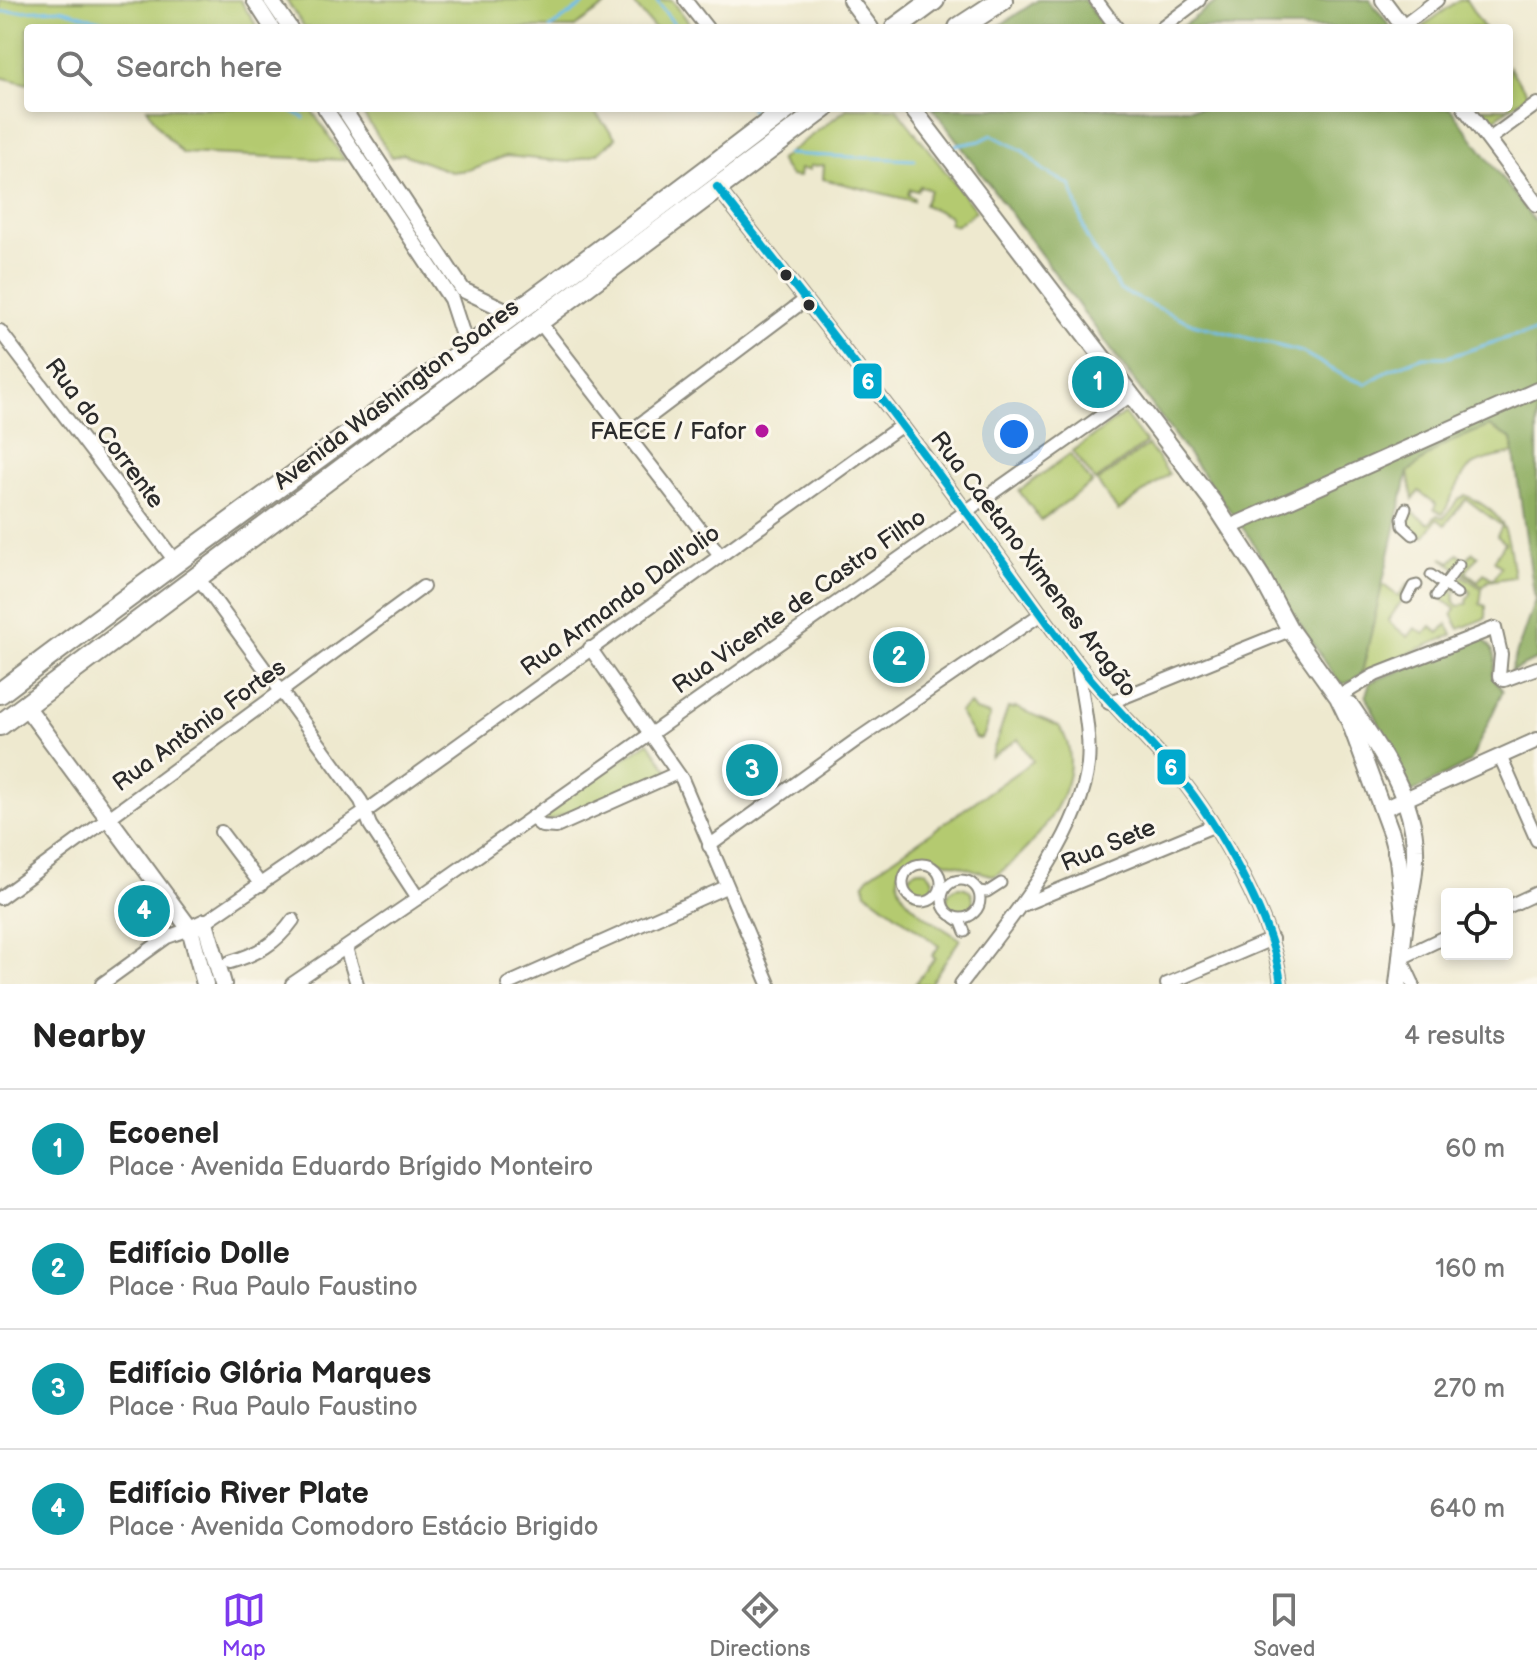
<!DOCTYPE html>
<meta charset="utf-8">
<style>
:root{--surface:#fff;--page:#f2f2f2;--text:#222;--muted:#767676;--line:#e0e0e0;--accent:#7c3aed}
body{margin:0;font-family:"Balsamiq Sans",sans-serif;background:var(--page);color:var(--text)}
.controls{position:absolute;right:24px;bottom:24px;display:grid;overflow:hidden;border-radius:8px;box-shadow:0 4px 12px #0003}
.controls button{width:72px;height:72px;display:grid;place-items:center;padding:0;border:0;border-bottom:2px solid var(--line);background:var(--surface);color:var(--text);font:40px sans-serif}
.you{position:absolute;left:1014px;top:434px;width:28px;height:28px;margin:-20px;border:6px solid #fff;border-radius:50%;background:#1a73e8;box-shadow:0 0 0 12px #1a73e833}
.badge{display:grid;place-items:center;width:52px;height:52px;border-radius:50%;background:var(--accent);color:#fff;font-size:26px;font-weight:700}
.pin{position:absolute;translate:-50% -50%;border:4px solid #fff;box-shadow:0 2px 8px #0006}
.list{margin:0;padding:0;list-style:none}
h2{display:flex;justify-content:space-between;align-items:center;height:104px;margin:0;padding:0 32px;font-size:34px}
h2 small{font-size:26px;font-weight:400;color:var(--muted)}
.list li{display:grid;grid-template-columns:52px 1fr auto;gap:24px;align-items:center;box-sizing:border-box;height:120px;padding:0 32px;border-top:2px solid var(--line)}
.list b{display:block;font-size:30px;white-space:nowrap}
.list p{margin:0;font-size:26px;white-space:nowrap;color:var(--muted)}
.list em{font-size:26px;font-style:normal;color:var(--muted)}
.icon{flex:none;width:44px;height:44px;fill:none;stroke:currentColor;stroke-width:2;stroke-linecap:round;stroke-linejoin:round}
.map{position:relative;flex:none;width:1537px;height:984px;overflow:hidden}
.search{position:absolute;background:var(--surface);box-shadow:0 4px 12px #0003;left:24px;right:24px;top:24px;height:88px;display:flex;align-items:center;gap:20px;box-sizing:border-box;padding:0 28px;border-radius:8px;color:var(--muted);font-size:30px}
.sheet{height:584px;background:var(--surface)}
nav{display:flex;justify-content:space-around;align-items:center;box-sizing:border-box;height:112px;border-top:2px solid var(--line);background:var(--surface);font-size:22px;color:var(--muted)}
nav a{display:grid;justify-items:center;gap:4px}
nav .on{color:var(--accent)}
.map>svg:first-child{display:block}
.green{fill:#b4ca6f;stroke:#707a4d;stroke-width:2}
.forest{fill:#8fae62;stroke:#5d6c46;stroke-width:2}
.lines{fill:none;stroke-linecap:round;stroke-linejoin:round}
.stream{stroke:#71bfeb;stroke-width:3}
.pedestrian-casing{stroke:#8c8a7d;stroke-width:13}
.minor-casing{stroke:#8c8a7d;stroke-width:16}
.tertiary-casing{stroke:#8c8a7d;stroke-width:18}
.secondary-casing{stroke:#8c8a7d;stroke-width:20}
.trunk-casing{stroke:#8c8a7d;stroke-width:24}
.pedestrian{stroke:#fff;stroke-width:9}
.minor{stroke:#fff;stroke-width:12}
.tertiary{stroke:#fff;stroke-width:14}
.secondary{stroke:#fff;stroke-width:16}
.trunk{stroke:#fff;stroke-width:20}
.bus-1-casing{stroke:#fbf7ec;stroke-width:14}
.bus-1{stroke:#00a9ce;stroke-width:8}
.bus-dot{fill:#2b2b2b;stroke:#fbf7ec;stroke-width:3}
.poi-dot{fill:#b5179e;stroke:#fbf7ec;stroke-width:3}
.labels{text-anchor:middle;stroke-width:6;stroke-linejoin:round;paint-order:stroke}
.street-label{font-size:24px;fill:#2b2b2b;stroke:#fbf7ec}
.poi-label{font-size:24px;fill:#2b2b2b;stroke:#fbf7ec;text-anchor:end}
.line-badge{stroke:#fbf7ec;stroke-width:3}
.badge-label{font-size:22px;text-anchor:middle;font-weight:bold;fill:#fff}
</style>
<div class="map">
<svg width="1537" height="984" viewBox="0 0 1537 984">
<rect width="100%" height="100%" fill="#fbf7ec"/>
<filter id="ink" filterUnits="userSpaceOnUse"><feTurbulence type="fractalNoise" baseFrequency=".0125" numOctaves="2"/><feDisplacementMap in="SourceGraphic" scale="16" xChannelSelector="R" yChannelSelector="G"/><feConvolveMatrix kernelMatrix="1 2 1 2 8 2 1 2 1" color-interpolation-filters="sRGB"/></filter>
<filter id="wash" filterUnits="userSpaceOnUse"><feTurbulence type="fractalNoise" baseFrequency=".006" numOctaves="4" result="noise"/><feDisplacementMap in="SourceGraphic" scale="32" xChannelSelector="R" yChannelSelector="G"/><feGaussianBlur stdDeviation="1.8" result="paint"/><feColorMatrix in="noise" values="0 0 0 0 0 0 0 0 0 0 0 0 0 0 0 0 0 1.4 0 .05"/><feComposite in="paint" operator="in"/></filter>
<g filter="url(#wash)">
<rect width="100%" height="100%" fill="#eee9cf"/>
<!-- green -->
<g class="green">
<path d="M0,0H240L258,28H28V84L0,77Z"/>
<path d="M286,0H614L573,28H305Z"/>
<path d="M631,0H672L693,28H654Z"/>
<path d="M1459,0H1466L1484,28H1425L1423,26Z"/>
<path d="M1509,67L1528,95L1491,121L1482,108H1509Z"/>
<path d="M147,108H310L345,160L182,153L160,129Z"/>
<path d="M359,108H591L616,138L598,153L569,162L506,156L468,170L451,172L403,154L392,157Z"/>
<path d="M848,108H896L976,211L957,225L949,224L950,216L924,205L930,190L920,186L917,191L910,189L908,195L914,198L913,201L823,179L824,165L810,166L809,170L800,169L799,177L790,176L779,160Z"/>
<path d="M1124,414L1146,443L1095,481L1073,451Z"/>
<path d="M1489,426L1512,439L1514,453C1500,457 1479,459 1469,468C1462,473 1449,504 1443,514L1434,509L1436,504L1419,491L1413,500L1408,472L1441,446Z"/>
<path d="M1148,445L1169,474L1118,511L1097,482Z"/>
<path d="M1070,454L1092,483L1041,520L1019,491Z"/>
<path d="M1465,495C1510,516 1507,533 1514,577L1488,581L1483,587L1442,558L1451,562L1458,554L1466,560L1473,552L1478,556L1466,572L1478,581L1484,573L1493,579L1501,567L1494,560L1505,543L1497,536L1502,526L1466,499L1445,525L1437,519L1424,537L1405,526L1411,511L1429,524L1437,515L1444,518L1458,500Z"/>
<path d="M1463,576L1482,589L1480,604L1486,606V618L1459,629L1452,614L1455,609L1438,596L1445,587L1455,594L1454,602L1458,606L1468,604L1467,601L1471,593L1468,589L1457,591L1447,585L1451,577L1458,579Z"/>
<path d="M1382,584L1398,596L1408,584L1411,587L1388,621L1408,637L1415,628L1424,634L1431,626L1439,633L1447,624L1452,635L1362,673Z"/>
<path d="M970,704L975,711L990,715L984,735L980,739L975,738L959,712Z"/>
<path d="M1015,707L1059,726C1094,777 1036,847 995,876C974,871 944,858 922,858C914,857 906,862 901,869C884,897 941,926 960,939L930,984H915L935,958L932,956L939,946L866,892L864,883L870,875L1033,761L1018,739L991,757L1008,708L1014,709Z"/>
<path d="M649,742L669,772L548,821L541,814Z"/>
<circle cx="920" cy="883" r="13"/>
<circle cx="960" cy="900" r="13"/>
</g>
<!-- forest -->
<g class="forest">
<path d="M1038,0H1084L1104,28H996Z"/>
<path d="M1219,0H1370L1391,28H1180Z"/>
<path d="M933,108H1450L1537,225V659L1510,672L1535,600L1512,439L1489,426L1441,446L1408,472L1362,673L1352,681L1344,684L1338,681L1299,623L1250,538Z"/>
<path d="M1483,639C1496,650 1498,660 1492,675L1503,691L1470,762L1411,793L1366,695L1370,682Z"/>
</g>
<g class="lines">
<!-- stream -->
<g class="stream">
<path d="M656,0L677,28"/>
<path d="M0,12L61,9L127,28"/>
<path d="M550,28L590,0"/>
<path d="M287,108L304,118"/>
<path d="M750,108L759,119"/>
<path d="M954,146L980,141L992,135L1023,151L1043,170L1071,186L1087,238L1120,290L1193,324L1302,352L1346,377L1366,384L1391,369L1423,357H1448L1513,336L1537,332"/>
<path d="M787,154L915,160"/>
</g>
</g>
</g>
<g filter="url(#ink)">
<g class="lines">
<!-- pedestrian casing -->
<g class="pedestrian-casing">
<g id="pedestrian">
<path d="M1406,508L1402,518L1403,526L1413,535"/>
<path d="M1431,575L1457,594"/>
<path d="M1436,596L1459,565"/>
<path d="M1407,598L1413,586L1417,585"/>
<circle cx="922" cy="883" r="19"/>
<circle cx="961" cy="899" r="19"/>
<path d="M979,891L987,892L1001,883"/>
<path d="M955,918L961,922L965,932"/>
</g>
</g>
<!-- minor casing -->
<g class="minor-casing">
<g id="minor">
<path d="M685,0L707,28"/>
<path d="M1096,0L1117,28"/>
<path d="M1403,26L1437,0"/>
<path d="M1162,28L1199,0"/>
<path d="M1488,140L1537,104"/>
<path d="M717,187C801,294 885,401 965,510C1003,560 1038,611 1076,661C1107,702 1145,735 1177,774C1218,824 1274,921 1281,984"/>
<path d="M538,320L720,555"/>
<path d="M0,331L175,561"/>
<path d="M627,434L805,300"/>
<path d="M197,576L361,801L370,825L418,898"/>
<path d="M590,648L682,779L769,984"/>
<path d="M1338,697L1375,675L1495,628L1501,654L1499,676L1504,680L1537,668"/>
<path d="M1109,703L1290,630"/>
<path d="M1500,756L1537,840"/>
<path d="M532,818L542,826L556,827L677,773"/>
<path d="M221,832L261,885"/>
<path d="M709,846L855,741L1041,614"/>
<path d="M0,898L423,587"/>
<path d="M1020,906L1213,826"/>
<path d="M1507,907L1537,893"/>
<path d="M205,922L365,812L902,425"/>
<path d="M346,948L357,984"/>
<path d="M230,962C257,954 276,944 293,920"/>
<path d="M102,984L167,937L190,929"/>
<path d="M292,984L418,898L1131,395"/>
<path d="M508,984L726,887"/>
<path d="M961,984C1005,925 1081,839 1088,764C1091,732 1082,698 1078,667"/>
<path d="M1167,984L1272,939"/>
<path d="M1413,984L1401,958L1447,936"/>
</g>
</g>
<!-- tertiary casing -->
<g class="tertiary-casing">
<g id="tertiary">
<path d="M254,0L272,28"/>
<path d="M271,0L290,28"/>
<path d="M850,0L871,28"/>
<path d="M1383,0L1404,28"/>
<path d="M325,108L451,299L467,348"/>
<path d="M343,108L463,290L514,314"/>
<path d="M1465,108L1537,204"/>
<path d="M1230,527L1537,390"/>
<path d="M1383,809L1537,740"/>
</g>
</g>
<!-- secondary casing -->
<g class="secondary-casing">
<g id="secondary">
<path d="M912,108L1213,502L1261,576L1290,630L1338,697L1350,722L1391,833L1398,859L1405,921"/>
<path d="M25,705L190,929L205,984"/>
<path d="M1350,705C1378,747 1414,796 1415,849C1416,872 1410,894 1406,916C1402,939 1401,962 1398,984"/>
<path d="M190,929L205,922L223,984"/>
</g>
</g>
<!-- trunk casing -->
<g class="trunk-casing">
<g id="trunk">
<path d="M896,28L934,0"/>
<path d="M959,28L1002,0"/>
<path d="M0,693C261,496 529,308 788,108"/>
<path d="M0,725L824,108"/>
</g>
</g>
<!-- pedestrian -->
<use href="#pedestrian" class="pedestrian"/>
<!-- minor -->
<use href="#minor" class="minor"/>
<!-- tertiary -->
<use href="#tertiary" class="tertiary"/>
<!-- secondary -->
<use href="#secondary" class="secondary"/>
<!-- trunk -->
<use href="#trunk" class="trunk"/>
<!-- bus-1 casing -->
<g class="bus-1-casing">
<path id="bus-1" d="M717,187C801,294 885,401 965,510C1003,560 1038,611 1076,661C1107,702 1145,735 1177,774C1218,824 1274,921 1281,984"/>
</g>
<!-- bus-1 -->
<use href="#bus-1" class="bus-1"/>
</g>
</g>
<!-- markers -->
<g class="bus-dot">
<circle cx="786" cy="275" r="7"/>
<circle cx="809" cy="305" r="7"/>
</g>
<circle class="poi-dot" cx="762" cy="431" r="8"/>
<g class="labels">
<!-- street labels -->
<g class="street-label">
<text transform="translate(396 394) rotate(-37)" y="8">Avenida Washington Soares</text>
<text transform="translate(105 433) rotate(53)" y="8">Rua do Corrente</text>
<text transform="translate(1034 564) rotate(53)" y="8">Rua Caetano Ximenes Aragão</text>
<text transform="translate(620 600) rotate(-36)" y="8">Rua Armando Dall'olio</text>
<text transform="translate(799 601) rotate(-35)" y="8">Rua Vicente de Castro Filho</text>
<text transform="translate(199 725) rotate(-36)" y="8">Rua Antônio Fortes</text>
<text transform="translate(1108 845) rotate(-23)" y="8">Rua Sete</text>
</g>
<!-- poi labels -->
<g class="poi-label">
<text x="746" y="439">FAECE / Fafor</text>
</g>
</g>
<g class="line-badge">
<rect x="852" y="362" width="31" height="38" rx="8" fill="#00a9ce"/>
<rect x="1156" y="748" width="31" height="38" rx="8" fill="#00a9ce"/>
</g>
<g class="badge-label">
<text x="868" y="389">6</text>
<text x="1171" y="775">6</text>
</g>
</svg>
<div class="controls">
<button><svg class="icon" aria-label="locate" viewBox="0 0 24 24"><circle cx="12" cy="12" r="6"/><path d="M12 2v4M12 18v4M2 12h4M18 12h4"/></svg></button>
</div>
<div class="you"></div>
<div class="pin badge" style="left:1098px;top:382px;background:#0f9aa8">1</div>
<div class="pin badge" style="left:899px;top:657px;background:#0f9aa8">2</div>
<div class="pin badge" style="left:752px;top:770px;background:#0f9aa8">3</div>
<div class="pin badge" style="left:144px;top:911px;background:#0f9aa8">4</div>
<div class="search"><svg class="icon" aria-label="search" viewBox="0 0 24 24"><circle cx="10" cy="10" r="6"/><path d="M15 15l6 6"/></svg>Search here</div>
</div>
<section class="sheet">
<h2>Nearby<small>4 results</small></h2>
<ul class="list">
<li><span class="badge" style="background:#0f9aa8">1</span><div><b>Ecoenel</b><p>Place · Avenida Eduardo Brígido Monteiro</p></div><em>60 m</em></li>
<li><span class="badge" style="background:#0f9aa8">2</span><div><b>Edifício Dolle</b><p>Place · Rua Paulo Faustino</p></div><em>160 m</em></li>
<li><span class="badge" style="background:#0f9aa8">3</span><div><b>Edifício Glória Marques</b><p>Place · Rua Paulo Faustino</p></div><em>270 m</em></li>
<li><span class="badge" style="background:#0f9aa8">4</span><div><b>Edifício River Plate</b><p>Place · Avenida Comodoro Estácio Brigido</p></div><em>640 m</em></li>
</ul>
</section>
<nav>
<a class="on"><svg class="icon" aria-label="map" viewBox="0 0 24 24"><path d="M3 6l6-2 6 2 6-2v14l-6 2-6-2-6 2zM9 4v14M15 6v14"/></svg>Map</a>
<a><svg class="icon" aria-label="directions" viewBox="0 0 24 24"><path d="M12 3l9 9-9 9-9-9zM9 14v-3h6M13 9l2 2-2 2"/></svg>Directions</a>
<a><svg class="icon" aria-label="saved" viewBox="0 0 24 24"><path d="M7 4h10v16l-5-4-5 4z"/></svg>Saved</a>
</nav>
